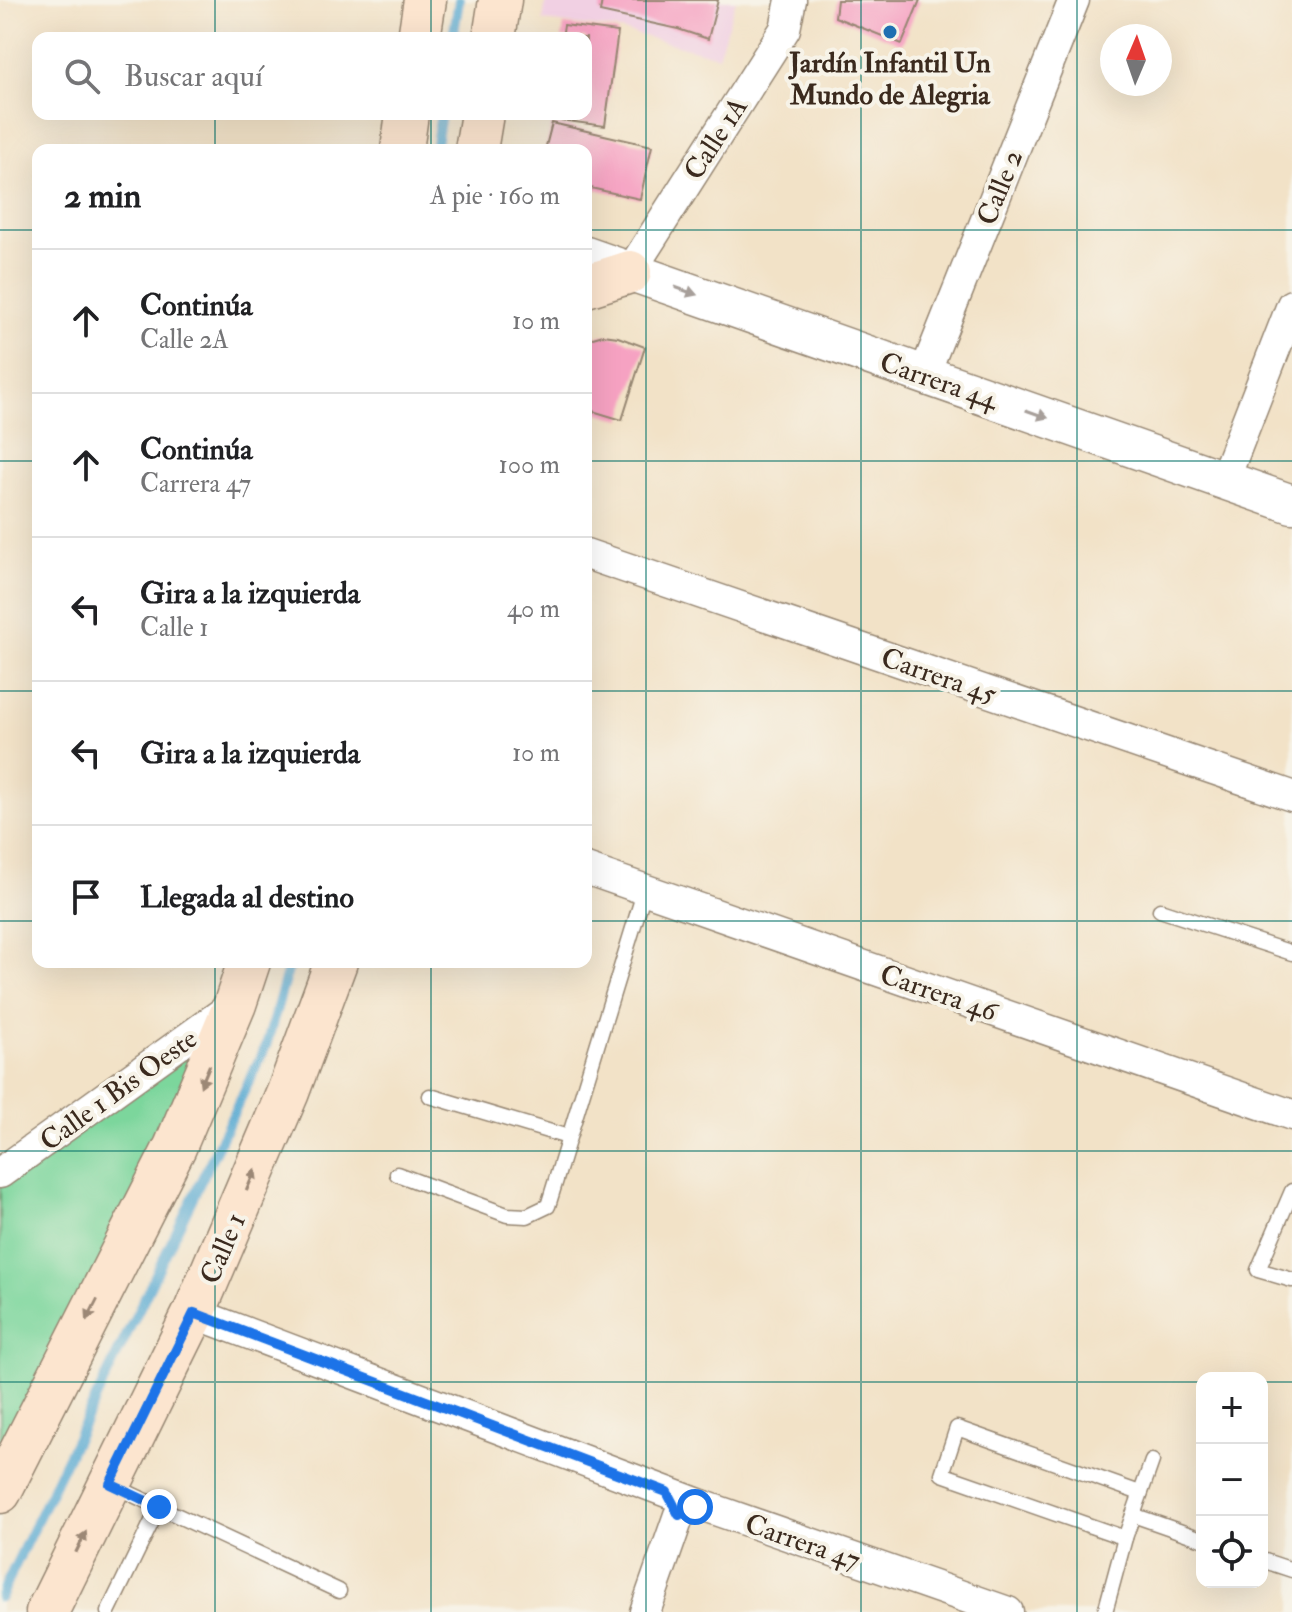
<!DOCTYPE html>
<html lang="es">
<meta charset="utf-8">
<style>
:root{--surface:#fff;--page:#f6f6f6;--text:#202124;--muted:#757577;--line:#e0e0e0}
body{margin:0;font-family:"IM FELL Double Pica",serif;background:var(--page);color:var(--text)}
.controls{position:absolute;right:24px;bottom:24px;display:grid;overflow:hidden;border-radius:16px;box-shadow:0 8px 32px #0002}
.controls button{width:72px;height:72px;display:grid;place-items:center;padding:0;border:0;border-bottom:2px solid var(--line);background:var(--surface);color:var(--text);font:40px sans-serif}
.compass{position:absolute;left:1100px;top:24px;width:72px;height:72px;border-radius:50%;background:var(--surface);box-shadow:0 8px 32px #0002;rotate:2deg}
.stop{position:absolute;width:24px;height:24px;margin:-18px;border:6px solid #1a73e8;border-radius:50%;background:#fff}
.stop.end{background:#1a73e8;border-color:#fff;box-shadow:0 2px 8px #0008}
.list{margin:0;padding:0;list-style:none}
h2{display:flex;justify-content:space-between;align-items:center;height:104px;margin:0;padding:0 32px;font-size:34px}
h2 small{font-size:26px;font-weight:400;color:var(--muted)}
.list li{display:grid;grid-template-columns:52px 1fr auto;gap:24px;align-items:center;box-sizing:border-box;height:144px;padding:0 32px;border-top:2px solid var(--line)}
.list b{display:block;font-size:30px;white-space:nowrap}
.list p{margin:0;font-size:26px;white-space:nowrap;color:var(--muted)}
.list em{font-size:26px;font-style:normal;color:var(--muted)}
.icon{flex:none;width:44px;height:44px;fill:none;stroke:currentColor;stroke-width:2;stroke-linecap:round;stroke-linejoin:round}
.map{position:relative;flex:none;width:1292px;height:1612px;overflow:hidden}
.search{position:absolute;background:var(--surface);box-shadow:0 8px 32px #0002;left:32px;top:32px;width:560px;height:88px;display:flex;align-items:center;gap:20px;box-sizing:border-box;padding:0 28px;border-radius:16px;color:var(--muted);font-size:30px}
.panel{position:absolute;background:var(--surface);box-shadow:0 8px 32px #0002;left:32px;top:144px;width:560px;height:824px;border-radius:16px}
.map>svg:first-child{display:block}
.built{fill:#f1d0e3}
.green{fill:#7cd69c;stroke:#5c805d;stroke-width:2}
.lines{fill:none;stroke-linecap:round;stroke-linejoin:round}
.stream{stroke:#57a9d2;stroke-width:10}
.building{fill:#f6a2c2}
.service-casing{stroke:#968672;stroke-width:17}
.minor-casing{stroke:#968672;stroke-width:33}
.tertiary-casing{stroke:#968672;stroke-width:41}
.secondary-casing{stroke:#968672;stroke-width:45}
.service{stroke:#fff;stroke-width:14}
.minor{stroke:#fff;stroke-width:30}
.tertiary{stroke:#fff;stroke-width:38}
.secondary{stroke:#fce5cf;stroke-width:42}
.oneway{fill:#a79f9a}
.oneway2{fill:#9c8876}
.route{stroke:#1a73e8;stroke-width:10}
.grid{fill:none;stroke:#0f766e;stroke-width:2;stroke-opacity:0.55}
.poi-dot{fill:#1f6fb2;stroke:#f7f3e8;stroke-width:3}
.labels{text-anchor:middle;stroke-width:8;stroke-linejoin:round;paint-order:stroke}
.poi-label{font-size:28px;font-weight:bold;fill:#3b2a1e;stroke:#f7f3e8}
.street-label{font-size:28px;fill:#3b2a1e;stroke:#f7f3e8}
</style>
<div class="map">
<svg width="1292" height="1612" viewBox="0 0 1292 1612">
<rect width="100%" height="100%" fill="#f7f3e8"/>
<filter id="ink" filterUnits="userSpaceOnUse"><feTurbulence type="fractalNoise" baseFrequency=".0125" numOctaves="2"/><feDisplacementMap in="SourceGraphic" scale="16" xChannelSelector="R" yChannelSelector="G"/><feConvolveMatrix kernelMatrix="1 2 1 2 8 2 1 2 1" color-interpolation-filters="sRGB"/></filter>
<filter id="wash" filterUnits="userSpaceOnUse"><feTurbulence type="fractalNoise" baseFrequency=".006" numOctaves="4" result="noise"/><feDisplacementMap in="SourceGraphic" scale="32" xChannelSelector="R" yChannelSelector="G"/><feGaussianBlur stdDeviation="1.8" result="paint"/><feColorMatrix in="noise" values="0 0 0 0 0 0 0 0 0 0 0 0 0 0 0 0 0 1.4 0 .05"/><feComposite in="paint" operator="in"/></filter>
<g filter="url(#wash)">
<rect width="100%" height="100%" fill="#f2e2c7"/>
<!-- built -->
<path class="built" d="M546,0H736L718,56L620,30L543,21Z"/>
<!-- green -->
<path class="green" d="M235,1004L0,1492V1173Z"/>
<g class="lines">
<!-- stream -->
<g class="stream">
<path d="M453,38L459,0"/>
<path d="M435,150L441,114"/>
<path d="M0,1597L266,1046L290,962"/>
</g>
</g>
<g id="blocks">
<!-- building -->
<g class="building">
<path d="M602,0H718L708,39L678,29L600,12Z"/>
<path d="M837,0H920L902,44L835,17Z"/>
<path d="M564,25L618,32L605,126L551,119L552,114H586V38H562Z"/>
<path d="M552,123L652,146L640,199L586,187V150H545Z"/>
<path d="M603,335L618,337L645,347L622,420L586,409V340Z"/>
</g>
</g>
</g>
<g filter="url(#ink)">
<use href="#blocks" fill-opacity="0" stroke="#968672" stroke-width="2"/>
<g class="lines">
<!-- service casing -->
<g class="service-casing">
<g id="service">
<path d="M1160,910L1292,953"/>
<path d="M430,1096L568,1137"/>
<path d="M397,1174L507,1215L527,1216L548,1206L645,889"/>
<path d="M1292,1191L1258,1270L1292,1280"/>
<path d="M114,1486L339,1591"/>
<path d="M1133,1515L1202,1539"/>
<path d="M1125,1538L942,1474L957,1428L1140,1493"/>
<path d="M1262,1560L1292,1570"/>
<path d="M108,1612L159,1507"/>
<path d="M1105,1612L1125,1538L1152,1461"/>
</g>
</g>
<!-- minor casing -->
<g class="minor-casing">
<g id="minor">
<path d="M630,272L785,29L791,0"/>
<path d="M924,375L1074,0"/>
<path d="M1224,480L1292,305"/>
<path d="M586,554L1292,796"/>
<path d="M586,869L1292,1115"/>
<path d="M0,1173L235,1004"/>
<path d="M194,1313L704,1506L1008,1612"/>
<path d="M645,1612L679,1515L686,1510L704,1506"/>
</g>
</g>
<!-- tertiary casing -->
<g class="tertiary-casing">
<path id="tertiary" d="M586,256L1292,504"/>
</g>
<!-- secondary casing -->
<g class="secondary-casing">
<g id="secondary">
<path d="M419,38L425,0"/>
<path d="M494,38L500,0"/>
<path d="M402,150L407,114"/>
<path d="M476,150L482,114"/>
<path d="M586,286L630,272"/>
<path d="M0,1492L175,1147L235,1004L249,962"/>
<path d="M47,1612L194,1313L288,1092L336,962"/>
</g>
</g>
<!-- service -->
<use href="#service" class="service"/>
<!-- minor -->
<use href="#minor" class="minor"/>
<!-- tertiary -->
<use href="#tertiary" class="tertiary"/>
<!-- secondary -->
<use href="#secondary" class="secondary"/>
</g>
<!-- one-way arrows -->
<defs><path id="oneway-solid" d="M-6-.8H1V-3.2L6.5 0L1 3.2V.8H-6Z" transform="scale(2)"/></defs>
<g class="oneway">
<use href="#oneway-solid" transform="translate(686 291) rotate(19)"/>
<use href="#oneway-solid" transform="translate(1037 414) rotate(19)"/>
</g>
<g class="oneway2">
<use href="#oneway-solid" transform="translate(205 1076) rotate(113)"/>
<use href="#oneway-solid" transform="translate(251 1180) rotate(-67)"/>
<use href="#oneway-solid" transform="translate(92 1310) rotate(117)"/>
<use href="#oneway-solid" transform="translate(81 1542) rotate(-64)"/>
</g>
</g>
<g class="lines" filter="url(#ink)">
<!-- route -->
<path class="route" d="M159,1507L110,1484L194,1313L667,1492L679,1515L695,1507"/>
</g>
<!-- grid -->
<path class="grid" d="M215,0V38M431,0V38M646,0V1612M861,0V1612M1077,0V1612M215,114V150M431,114V150M0,230H38M586,230H1292M0,461H38M586,461H1292M0,691H38M586,691H1292M0,921H38M586,921H1292M215,962V1612M431,962V1612M0,1151H1292M0,1382H1202M1262,1382H1292"/>
<!-- markers -->
<circle class="poi-dot" cx="890" cy="32" r="8"/>
<g class="labels">
<!-- poi labels -->
<g class="poi-label">
<text x="890" y="72">Jardín Infantil Un<tspan x="890" dy="32">Mundo de Alegria</tspan></text>
</g>
<!-- street labels -->
<g class="street-label">
<text transform="translate(715 138) rotate(-57)" y="10">Calle 1A</text>
<text transform="translate(999 187) rotate(-68)" y="10">Calle 2</text>
<text transform="translate(939 380) rotate(19)" y="10">Carrera 44</text>
<text transform="translate(939 675) rotate(19)" y="10">Carrera 45</text>
<text transform="translate(939 992) rotate(19)" y="10">Carrera 46</text>
<text transform="translate(118 1089) rotate(-36)" y="10">Calle 1 Bis Oeste</text>
<text transform="translate(222 1248) rotate(-67)" y="10">Calle 1</text>
<text transform="translate(803 1541) rotate(19)" y="10">Carrera 47</text>
</g>
</g>
</svg>
<div class="controls">
<button>+</button>
<button>−</button>
<button><svg class="icon" aria-label="locate" viewBox="0 0 24 24"><circle cx="12" cy="12" r="6"/><path d="M12 2v4M12 18v4M2 12h4M18 12h4"/></svg></button>
</div>
<svg class="compass" viewBox="-18 -18 36 36"><path d="M0-13l5 13h-10z" fill="#e53935"/><path d="M0 13l5-13h-10z" fill="#757577"/></svg>
<div class="stop" style="left:695px;top:1507px"></div>
<div class="stop end" style="left:159px;top:1507px"></div>
<div class="search"><svg class="icon" aria-label="search" viewBox="0 0 24 24"><circle cx="10" cy="10" r="6"/><path d="M15 15l6 6"/></svg>Buscar aquí</div>
<section class="panel">
<h2>2 min<small>A pie · 160 m</small></h2>
<ul class="list">
<li><svg class="icon" aria-label="ahead" viewBox="0 0 24 24"><path d="M12 20V5M6 11l6-6 6 6"/></svg><div><b>Continúa</b><p>Calle 2A</p></div><em>10 m</em></li>
<li><svg class="icon" aria-label="ahead" viewBox="0 0 24 24"><path d="M12 20V5M6 11l6-6 6 6"/></svg><div><b>Continúa</b><p>Carrera 47</p></div><em>100 m</em></li>
<li><svg class="icon" aria-label="left" viewBox="0 0 24 24"><path d="M17 20v-9H6M10 6l-5 5 5 5"/></svg><div><b>Gira a la izquierda</b><p>Calle 1</p></div><em>40 m</em></li>
<li><svg class="icon" aria-label="left" viewBox="0 0 24 24"><path d="M17 20v-9H6M10 6l-5 5 5 5"/></svg><div><b>Gira a la izquierda</b></div><em>10 m</em></li>
<li><svg class="icon" aria-label="arrive" viewBox="0 0 24 24"><path d="M6 21V4h12l-3 4 3 4H6"/></svg><div><b>Llegada al destino</b></div></li>
</ul>
</section>
</div>
